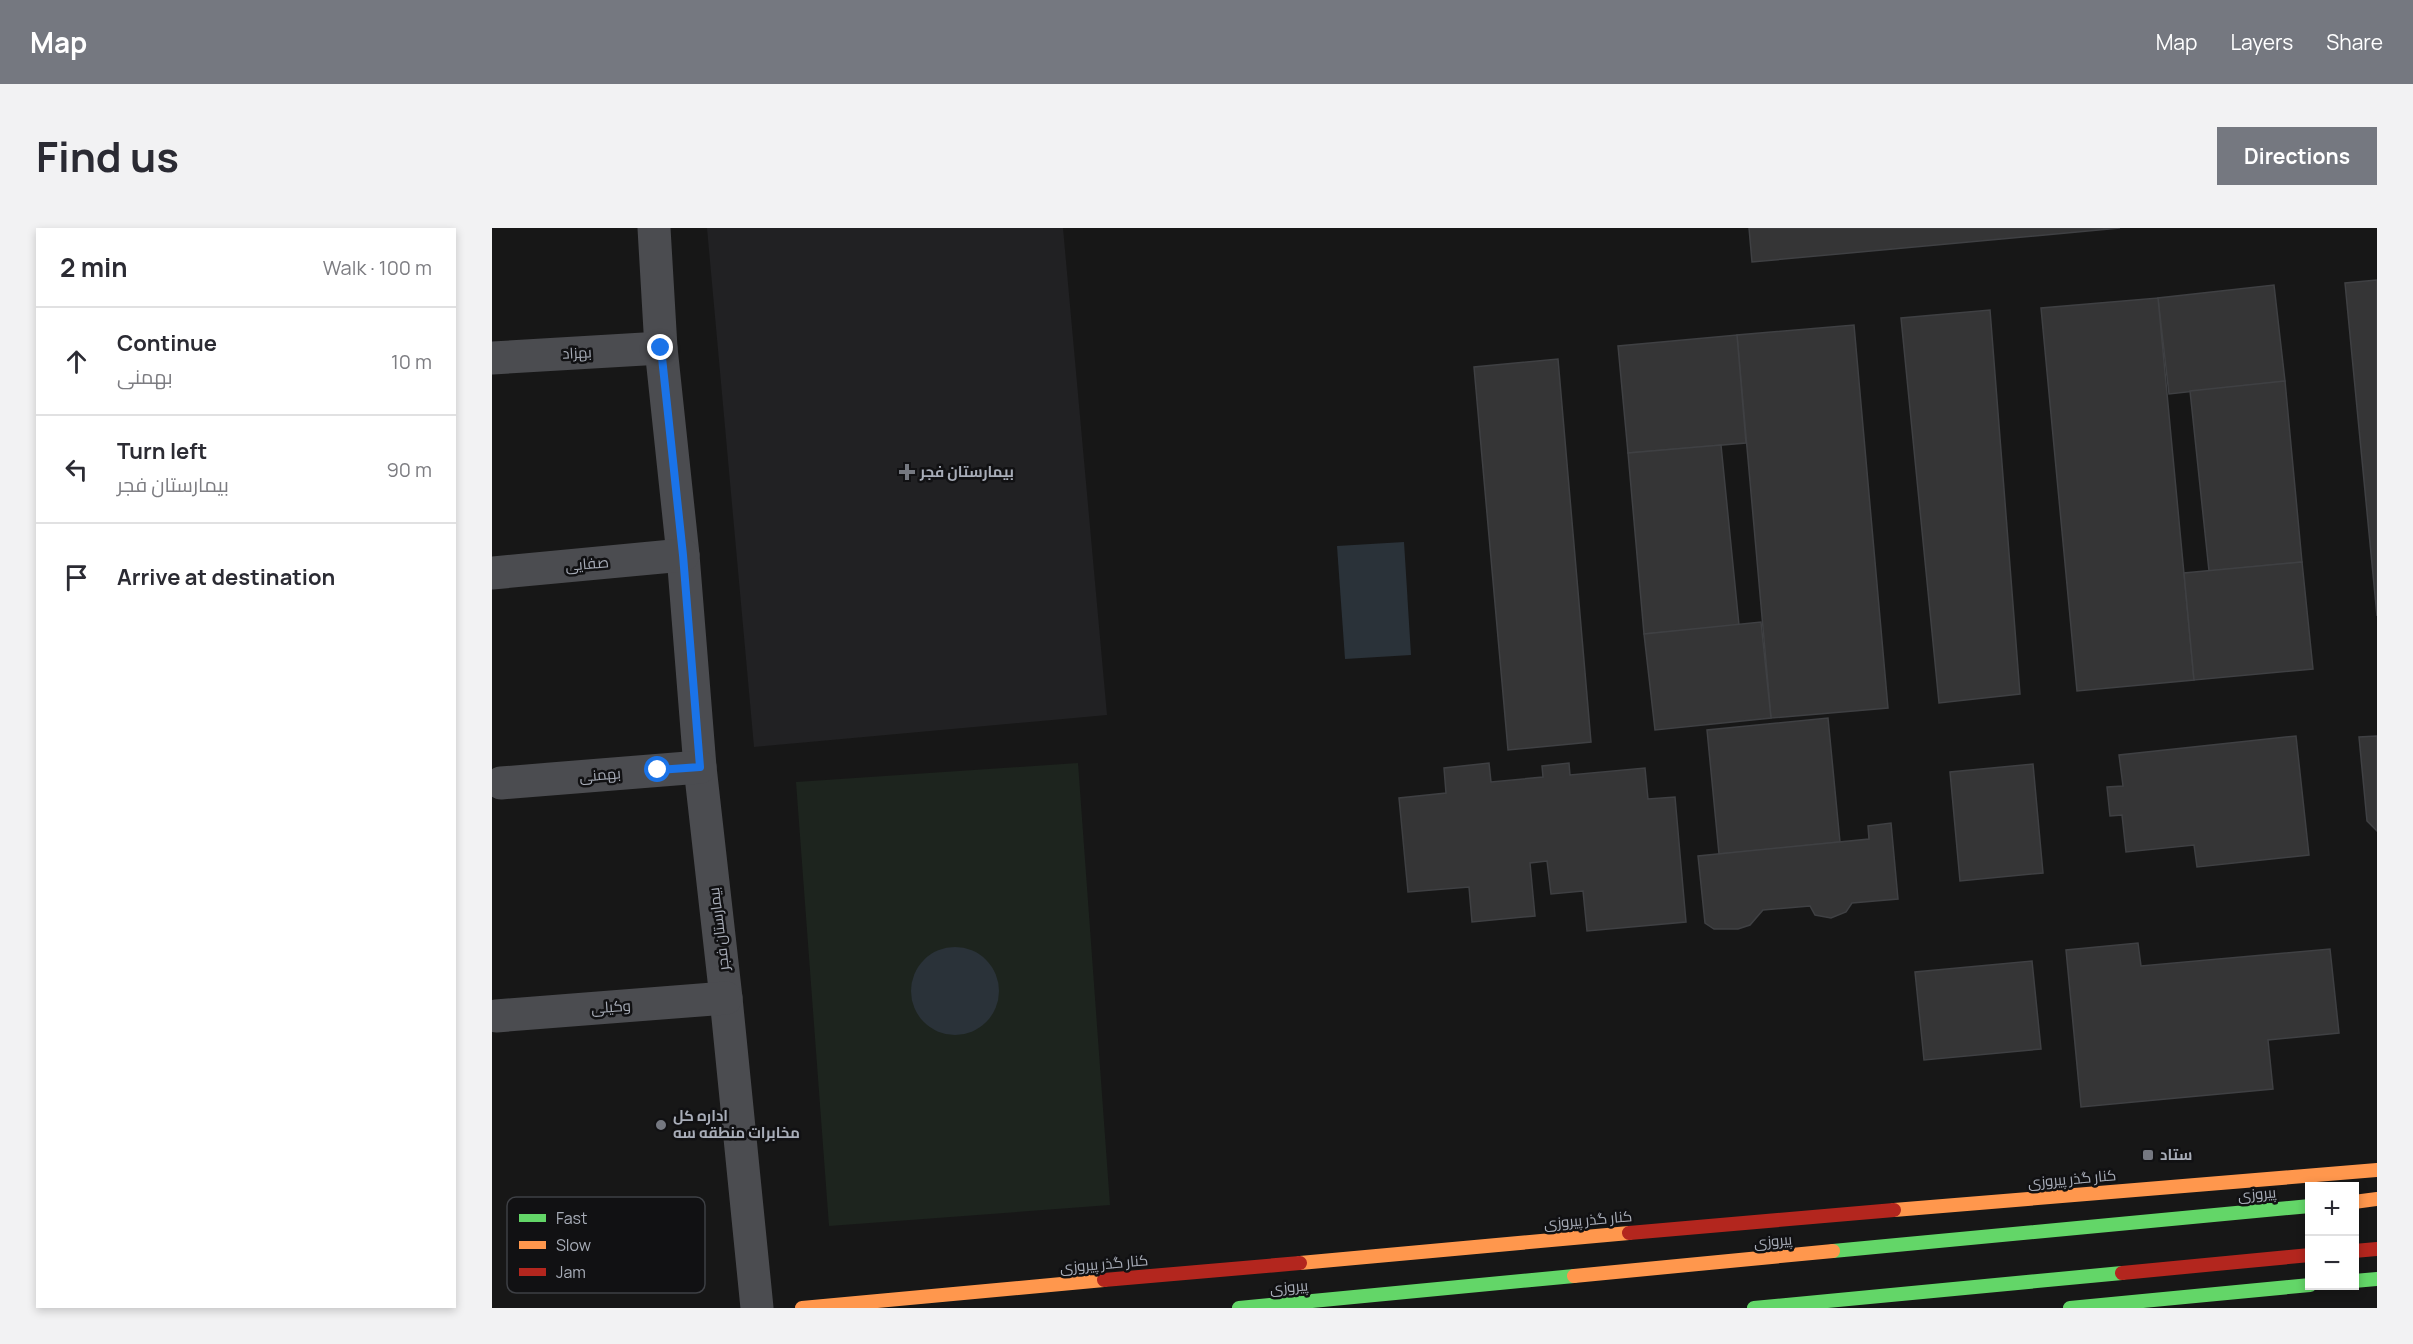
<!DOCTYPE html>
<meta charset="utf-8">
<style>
:root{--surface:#fff;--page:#f2f2f3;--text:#2b2b33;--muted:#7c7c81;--line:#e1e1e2;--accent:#757880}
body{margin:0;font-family:Manrope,Cairo,sans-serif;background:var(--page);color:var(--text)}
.controls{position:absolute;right:18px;bottom:18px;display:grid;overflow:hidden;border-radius:0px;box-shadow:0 3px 9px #0003}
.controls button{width:54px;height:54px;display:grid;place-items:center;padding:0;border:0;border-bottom:2px solid var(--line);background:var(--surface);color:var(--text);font:30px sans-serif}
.stop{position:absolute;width:18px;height:18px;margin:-14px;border:4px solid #1a73e8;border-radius:50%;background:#fff}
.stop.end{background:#1a73e8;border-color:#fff;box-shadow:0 2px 6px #0008}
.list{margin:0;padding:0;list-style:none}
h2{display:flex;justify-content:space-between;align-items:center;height:78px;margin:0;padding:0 24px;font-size:26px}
h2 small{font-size:20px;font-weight:400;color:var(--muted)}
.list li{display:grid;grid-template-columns:39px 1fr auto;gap:18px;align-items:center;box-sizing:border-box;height:108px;padding:0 24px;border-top:2px solid var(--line)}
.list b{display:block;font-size:22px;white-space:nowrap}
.list p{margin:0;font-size:20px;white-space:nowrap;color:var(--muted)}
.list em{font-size:20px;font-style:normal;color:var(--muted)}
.icon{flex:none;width:33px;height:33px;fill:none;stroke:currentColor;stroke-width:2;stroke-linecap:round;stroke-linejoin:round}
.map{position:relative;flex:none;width:1885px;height:1080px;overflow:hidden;border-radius:0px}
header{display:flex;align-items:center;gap:36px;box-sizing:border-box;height:84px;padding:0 30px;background:var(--accent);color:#fff}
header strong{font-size:28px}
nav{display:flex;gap:33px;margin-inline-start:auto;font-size:21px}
.intro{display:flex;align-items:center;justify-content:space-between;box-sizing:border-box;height:144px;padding:0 36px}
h1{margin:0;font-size:42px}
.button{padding:15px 27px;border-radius:0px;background:var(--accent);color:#fff;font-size:21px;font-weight:700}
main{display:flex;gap:36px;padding:0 36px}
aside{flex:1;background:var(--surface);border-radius:0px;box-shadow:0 3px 9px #0003}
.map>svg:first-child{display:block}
.built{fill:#212123}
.green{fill:#1d241e}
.water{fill:#2a3239}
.building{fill:#353536;stroke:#3f4043;stroke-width:1.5}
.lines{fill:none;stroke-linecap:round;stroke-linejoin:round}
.street{stroke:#4b4c50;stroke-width:33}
.fast{stroke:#63d668;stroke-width:14}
.slow{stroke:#ff974d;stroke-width:14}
.jam{stroke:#b3261e;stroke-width:14}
.route{stroke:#1a73e8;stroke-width:8}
.poi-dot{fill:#757880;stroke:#111113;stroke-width:2}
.labels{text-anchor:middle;stroke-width:5;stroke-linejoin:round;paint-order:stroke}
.street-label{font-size:15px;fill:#a8adb8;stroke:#111113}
.poi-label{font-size:15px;font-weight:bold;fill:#a8adb8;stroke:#111113;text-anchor:start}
.key{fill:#111113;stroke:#3e4045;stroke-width:1.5}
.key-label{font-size:16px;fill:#a8adb8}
</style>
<header>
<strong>Map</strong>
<nav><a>Map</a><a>Layers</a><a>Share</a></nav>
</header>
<div class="intro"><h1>Find us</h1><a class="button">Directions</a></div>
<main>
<aside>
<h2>2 min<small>Walk · 100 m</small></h2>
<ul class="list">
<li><svg class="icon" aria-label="ahead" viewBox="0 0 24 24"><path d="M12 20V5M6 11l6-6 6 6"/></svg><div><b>Continue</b><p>بهمنی</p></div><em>10 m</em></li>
<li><svg class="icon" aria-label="left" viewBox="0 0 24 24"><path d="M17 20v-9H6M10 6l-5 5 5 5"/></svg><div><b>Turn left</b><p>بیمارستان فجر</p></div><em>90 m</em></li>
<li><svg class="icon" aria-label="arrive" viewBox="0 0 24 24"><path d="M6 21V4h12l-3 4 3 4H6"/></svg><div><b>Arrive at destination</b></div></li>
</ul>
</aside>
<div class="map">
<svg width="1885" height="1080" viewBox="0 0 1885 1080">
<rect width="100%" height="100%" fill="#171717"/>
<!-- built -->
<path class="built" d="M215,0H571L615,487L262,519Z"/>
<!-- green -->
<path class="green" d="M586,535L618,977L337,998L304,554Z"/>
<!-- water -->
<g class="water">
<path d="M912,314L919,427L853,431L845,318Z"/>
<circle cx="463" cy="763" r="44"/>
</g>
<!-- building -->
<g class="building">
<path d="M1257,0H1628L1260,34Z"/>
<path d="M1885,52V388L1853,55Z"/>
<path d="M1782,57L1793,153L1677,166L1666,70Z"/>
<path d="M1666,70L1702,452L1585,463L1549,80Z"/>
<path d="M1498,82L1528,466L1447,475L1409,90Z"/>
<path d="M1362,97L1396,480L1279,490L1245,107Z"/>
<path d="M1245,107L1254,215L1136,225L1126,118Z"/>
<path d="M1066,131L1099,514L1016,522L982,139Z"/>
<path d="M1793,153L1810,334L1717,343L1698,163Z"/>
<path d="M1229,217L1247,397L1152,406L1136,225Z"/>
<path d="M1810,334L1821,441L1702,452L1692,345Z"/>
<path d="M1269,394L1279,490L1163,502L1152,406Z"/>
<path d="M1336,490L1348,614L1227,626L1215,502Z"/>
<path d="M1804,508L1817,627L1705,639L1702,617L1634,624L1630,587L1618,588L1615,559L1631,558L1627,527Z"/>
<path d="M1885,508V603L1875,593L1867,509Z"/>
<path d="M997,535L999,554L1051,549L1050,538L1077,535L1078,547L1153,540L1156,571L1183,569L1194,694L1095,703L1091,663L1059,666L1055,633L1038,635L1043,688L980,694L977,659L916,664L907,570L954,565L952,540Z"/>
<path d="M1541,536L1551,645L1468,653L1458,544Z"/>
<path d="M1399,595L1406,671L1360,675L1354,684L1339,690L1323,687L1318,678L1271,682L1258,697L1246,701H1222L1213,695L1206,628L1377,611L1376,598Z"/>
<path d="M1646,715L1649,738L1838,721L1847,805L1776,812L1781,861L1589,879L1574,722Z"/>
<path d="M1540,733L1549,821L1432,832L1423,744Z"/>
</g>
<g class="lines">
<!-- street -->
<g class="street">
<path d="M162,0L169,120L191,327L208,539L234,770L265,1080"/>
<path d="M0,130L169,120"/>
<path d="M0,345L191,327"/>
<path d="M9,555L208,539"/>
<path d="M4,788L234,770"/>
</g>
<!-- fast -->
<g class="fast">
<path d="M1341,1023L1818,978"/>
<path d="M1862,1053L1885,1051"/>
<path d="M747,1080L1082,1048"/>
<path d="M1262,1080L1630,1045"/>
<path d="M1578,1080L1818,1057"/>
</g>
<!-- slow -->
<g class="slow">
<path d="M1862,974L1885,971"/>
<path d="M1402,982L1885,942"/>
<path d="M808,1035L1137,1005"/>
<path d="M1082,1048L1341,1023"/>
<path d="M310,1080L612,1052"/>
</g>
<!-- jam -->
<g class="jam">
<path d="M1137,1005L1402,982"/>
<path d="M1862,1023L1885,1021"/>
<path d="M1630,1045L1818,1027"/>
<path d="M612,1052L808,1035"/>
</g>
</g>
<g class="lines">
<!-- route -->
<path class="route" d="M166,542L208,539L191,327L169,120"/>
</g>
<!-- markers -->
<g class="poi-dot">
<path d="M412 235h6v6h6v6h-6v6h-6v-6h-6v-6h6z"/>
<circle cx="169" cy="897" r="6"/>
<rect x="1650" y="921" width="12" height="12" rx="3"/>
</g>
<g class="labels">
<!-- street labels -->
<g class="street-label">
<text transform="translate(85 125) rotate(-3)" y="5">بهزاد</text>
<text transform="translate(95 336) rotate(-5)" y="5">صفایی</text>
<text transform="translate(108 547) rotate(-5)" y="5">بهمنی</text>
<text transform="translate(227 701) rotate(-97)" y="5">بیمارستان فجر</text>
<text transform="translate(119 779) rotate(-4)" y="5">وکیلی</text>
<text transform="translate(1580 951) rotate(-5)" y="5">کنار گذر پیروزی</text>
<text transform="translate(1765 966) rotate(-5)" y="5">پیروزی</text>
<text transform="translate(1096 992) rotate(-5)" y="5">کنار گذر پیروزی</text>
<text transform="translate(1281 1013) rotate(-5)" y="5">پیروزی</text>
<text transform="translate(612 1036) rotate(-5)" y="5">کنار گذر پیروزی</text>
<text transform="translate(797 1059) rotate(-5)" y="5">پیروزی</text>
</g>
<!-- poi labels -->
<g class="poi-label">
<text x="428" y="249">بیمارستان فجر</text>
<text x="181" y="893">اداره کل<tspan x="181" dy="17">مخابرات منطقه سه</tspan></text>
<text x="1668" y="932">ستاد</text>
</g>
</g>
<!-- legend -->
<rect x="15" y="969" width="198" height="96" rx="9" class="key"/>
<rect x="27" y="986" width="27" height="8" fill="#63d668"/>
<rect x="27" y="1013" width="27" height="8" fill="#ff974d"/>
<rect x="27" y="1040" width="27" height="8" fill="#b3261e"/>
<g class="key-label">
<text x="64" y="996">Fast</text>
<text x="64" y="1023">Slow</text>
<text x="64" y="1050">Jam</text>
</g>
</svg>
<div class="controls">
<button>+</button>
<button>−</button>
</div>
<div class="stop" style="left:166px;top:542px"></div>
<div class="stop end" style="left:169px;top:120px"></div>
</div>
</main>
